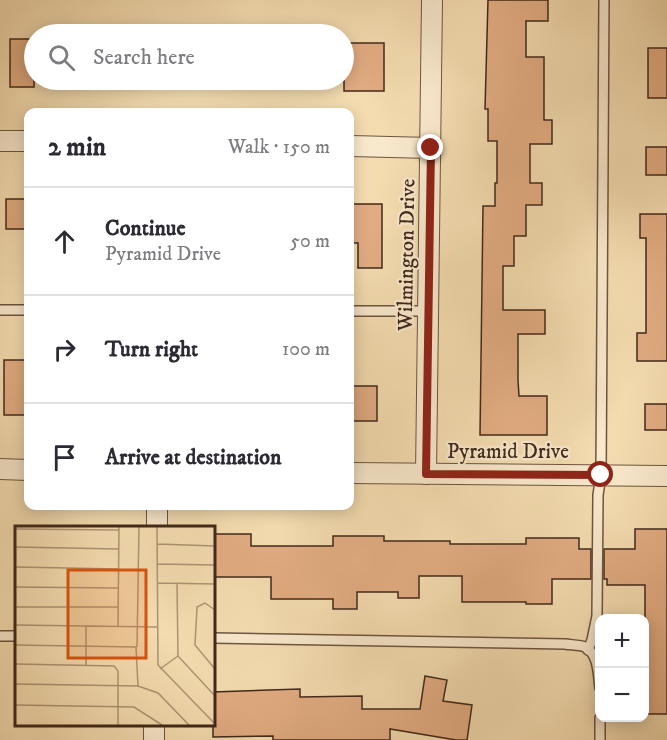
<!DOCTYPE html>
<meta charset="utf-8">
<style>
:root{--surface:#fff;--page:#f2f2f3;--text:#2b2b33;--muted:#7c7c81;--line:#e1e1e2}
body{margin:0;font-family:"IM FELL DW Pica",serif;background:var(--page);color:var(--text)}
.controls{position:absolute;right:18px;bottom:18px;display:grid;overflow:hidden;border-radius:12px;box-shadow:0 3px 15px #0003}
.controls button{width:54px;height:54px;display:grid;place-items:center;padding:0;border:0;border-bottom:2px solid var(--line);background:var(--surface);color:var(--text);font:30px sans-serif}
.stop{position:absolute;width:18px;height:18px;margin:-14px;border:4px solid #8f2418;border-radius:50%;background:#fff}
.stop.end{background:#8f2418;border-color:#fff;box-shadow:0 2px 6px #0008}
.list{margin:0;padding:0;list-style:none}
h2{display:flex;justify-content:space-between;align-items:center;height:78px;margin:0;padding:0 24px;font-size:26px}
h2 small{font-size:20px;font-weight:400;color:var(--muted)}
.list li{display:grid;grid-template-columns:39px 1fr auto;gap:18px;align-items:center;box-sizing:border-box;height:108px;padding:0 24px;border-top:2px solid var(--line)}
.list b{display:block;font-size:22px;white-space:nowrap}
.list p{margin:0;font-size:20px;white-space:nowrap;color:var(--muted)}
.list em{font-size:20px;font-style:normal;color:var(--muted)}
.icon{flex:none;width:33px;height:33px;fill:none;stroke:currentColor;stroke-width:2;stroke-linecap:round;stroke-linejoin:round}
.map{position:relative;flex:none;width:667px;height:740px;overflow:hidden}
.search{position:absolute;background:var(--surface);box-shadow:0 3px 15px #0003;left:24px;top:24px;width:330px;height:66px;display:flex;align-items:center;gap:15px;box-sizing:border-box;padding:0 21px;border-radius:33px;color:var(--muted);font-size:22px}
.panel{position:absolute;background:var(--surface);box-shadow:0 3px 15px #0003;left:24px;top:108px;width:330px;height:402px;border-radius:12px}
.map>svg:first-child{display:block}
.building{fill:#e2ac82;stroke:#40281b;stroke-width:1.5}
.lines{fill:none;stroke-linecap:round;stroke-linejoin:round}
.lane-casing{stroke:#6d5540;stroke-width:12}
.street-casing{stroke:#6d5540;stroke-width:22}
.lane{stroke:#f8e8cc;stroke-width:9}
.street{stroke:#f8e8cc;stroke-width:20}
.route{stroke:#8f2418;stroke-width:8}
.labels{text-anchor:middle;stroke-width:4.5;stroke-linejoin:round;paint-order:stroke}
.street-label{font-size:21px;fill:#40281b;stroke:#f8e8cc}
.inset-road{fill:none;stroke:#ac9474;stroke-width:1.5}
.view{fill:#d7540e;fill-opacity:0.15;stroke:#d7540e;stroke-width:3}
.inset-edge{fill:none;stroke:#40281b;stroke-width:3}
</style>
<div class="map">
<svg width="667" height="740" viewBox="0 0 667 740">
<rect width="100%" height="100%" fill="#f4dcb0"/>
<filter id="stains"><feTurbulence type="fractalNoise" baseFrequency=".00333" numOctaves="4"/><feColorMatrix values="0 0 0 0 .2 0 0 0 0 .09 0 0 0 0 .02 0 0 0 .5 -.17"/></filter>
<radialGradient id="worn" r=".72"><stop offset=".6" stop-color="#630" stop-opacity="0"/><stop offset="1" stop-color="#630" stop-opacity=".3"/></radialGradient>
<!-- building -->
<g class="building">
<path d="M488,0H548V21H526V57H544V120H552V144H530V183H542V205H526V236H514V266H503V310H545V334H518V380L519,396H547V435H480L483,206H495V183H497V141H488V109H485Z"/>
<rect x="10" y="39" width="24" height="48"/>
<rect x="344" y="43" width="40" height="48"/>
<rect x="648" y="48" width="19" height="50"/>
<rect x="646" y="147" width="21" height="28"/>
<rect x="6" y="199" width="22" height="30"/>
<path d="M350,204H382V268H358V243H350Z"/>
<path d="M640,214H667V361H637V333H646V238H640Z"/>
<rect x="4" y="360" width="24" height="55"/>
<rect x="350" y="386" width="27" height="35"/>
<rect x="645" y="404" width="22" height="26"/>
<path d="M635,529H667V714H645V585H607V579H604V549H635Z"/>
<path d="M213,534H251V546H333V536H384V541H450V544H526V538H579V549H591V579H552V604H526V602H462V576H419V598H398V592H357V609H333V599H271V577H213Z"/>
<path d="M425,676L447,680L443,701L472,705L467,740H456L390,729V740H273V736L213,737V692L300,689V697L362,696V709H420Z"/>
</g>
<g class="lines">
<!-- lane casing -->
<g class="lane-casing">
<g id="lane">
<path d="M0,310H28"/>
<path d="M350,311H428"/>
<path d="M0,636H16"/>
<path d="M213,638L565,644C570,645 580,645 585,647C599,654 598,675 600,688"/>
<path d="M588,650L592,640L597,616L598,495L601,475L604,0"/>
<path d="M600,718V740"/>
</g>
</g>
<!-- street casing -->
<g class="street-casing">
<g id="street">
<path d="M0,141H28"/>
<path d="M350,146L431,148"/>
<path d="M0,469L28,470"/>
<path d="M350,473L667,476"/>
<path d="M426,474L432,0"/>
<path d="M157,527V506"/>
<path d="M154,740V724"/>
</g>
</g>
<!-- lane -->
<use href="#lane" class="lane"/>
<!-- street -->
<use href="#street" class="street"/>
</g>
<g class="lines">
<!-- route -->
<path class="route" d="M431,148L426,474L601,475"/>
</g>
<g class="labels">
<!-- street labels -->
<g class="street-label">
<text transform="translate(406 255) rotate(-89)" y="7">Wilmington Drive</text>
<text x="508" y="458">Pyramid Drive</text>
</g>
</g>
<!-- overview -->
<g transform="translate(15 526)">
<rect width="200" height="200" fill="#f4dcb0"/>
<path class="inset-road" d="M142,0L143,139L200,198M0,3L104,4M142,18L200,20M0,21L104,23M142,38L200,39M0,41L104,43M142,57L200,58M162,57L163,130L200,170M0,61L103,62M0,81H103M200,84L190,77L182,81L180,119L200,143M0,99L142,101M103,100L104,0M0,119L121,121L123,160M122,121L124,0M0,138L99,140L103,145V199M71,139V100M145,143L163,130M0,158L123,160L143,167L174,199M0,179L119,181L147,199"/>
<path class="view" d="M53,44H131V132H53Z"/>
<rect width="200" height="200" class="inset-edge"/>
</g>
<rect width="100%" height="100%" filter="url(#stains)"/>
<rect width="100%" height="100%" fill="url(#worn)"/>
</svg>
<div class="controls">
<button>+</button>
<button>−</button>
</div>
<div class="stop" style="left:601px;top:475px"></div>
<div class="stop end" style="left:431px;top:148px"></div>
<div class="search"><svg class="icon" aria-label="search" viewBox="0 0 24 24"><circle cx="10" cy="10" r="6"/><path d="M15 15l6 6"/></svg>Search here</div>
<section class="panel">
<h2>2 min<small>Walk · 150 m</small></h2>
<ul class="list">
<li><svg class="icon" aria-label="ahead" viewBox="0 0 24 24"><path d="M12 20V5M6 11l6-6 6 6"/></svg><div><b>Continue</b><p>Pyramid Drive</p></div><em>50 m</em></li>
<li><svg class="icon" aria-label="right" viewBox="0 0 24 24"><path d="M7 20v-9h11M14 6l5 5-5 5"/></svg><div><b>Turn right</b></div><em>100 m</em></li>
<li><svg class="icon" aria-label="arrive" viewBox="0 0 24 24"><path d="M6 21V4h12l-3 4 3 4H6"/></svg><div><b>Arrive at destination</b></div></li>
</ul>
</section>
</div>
